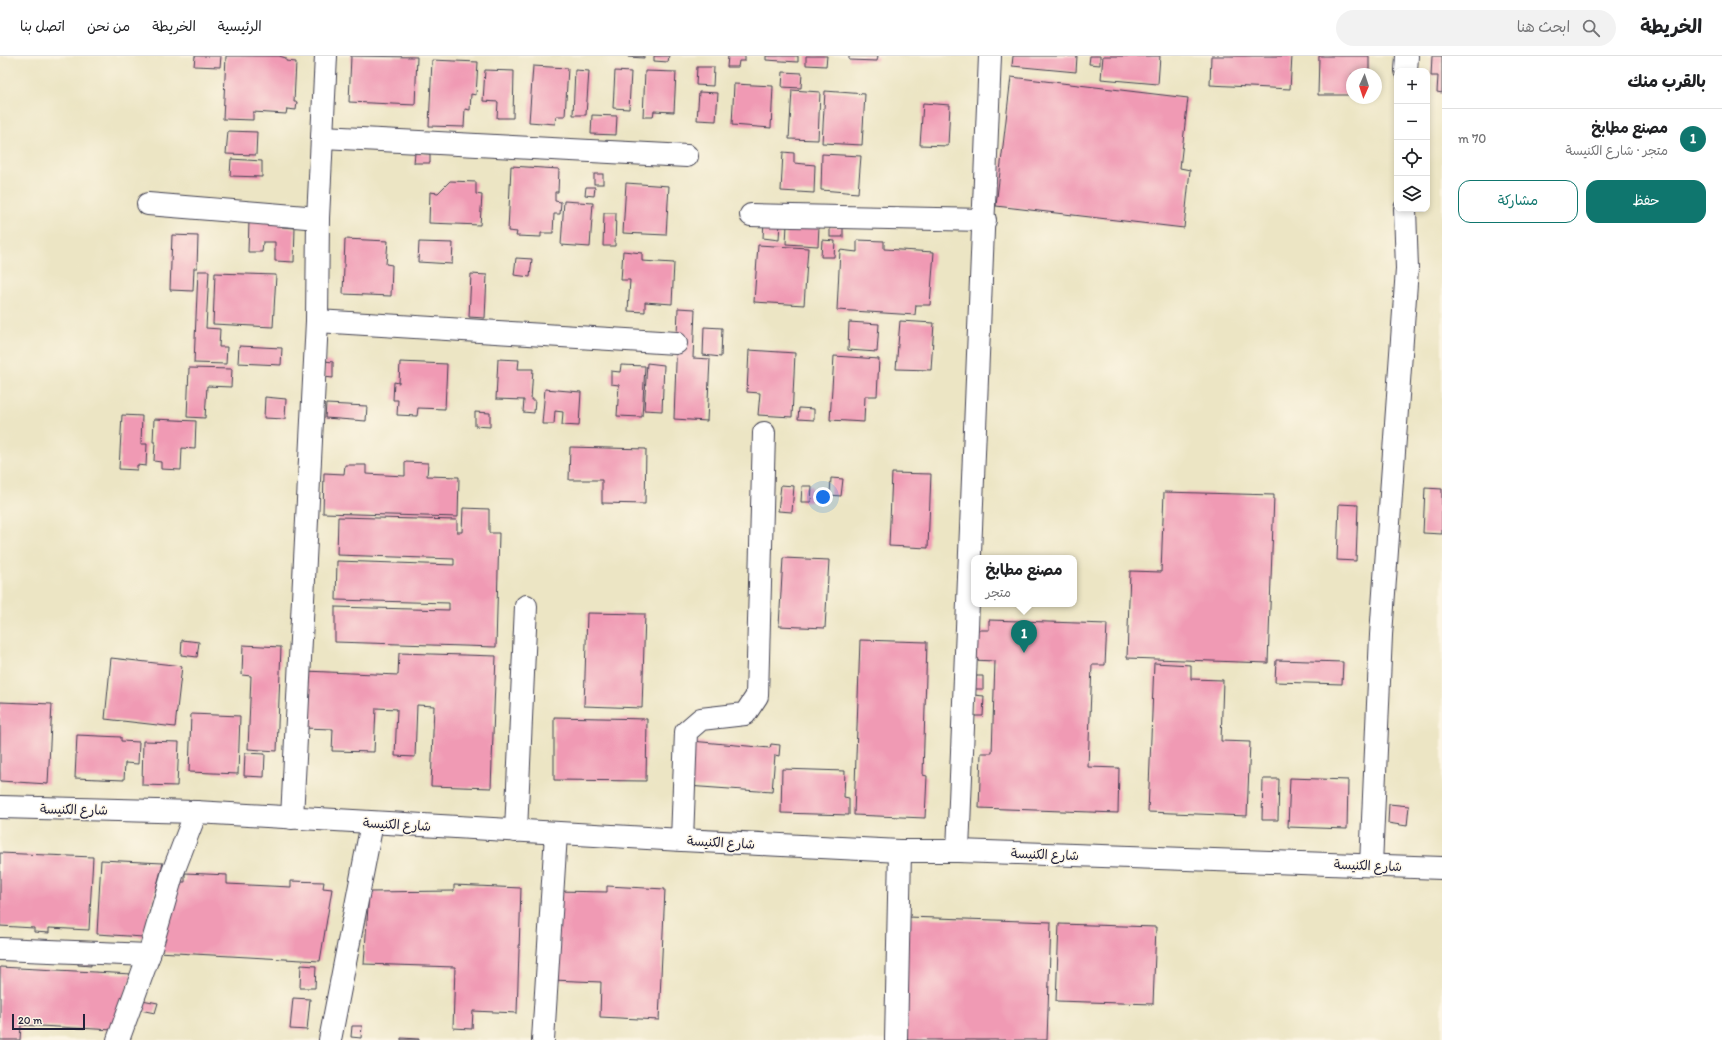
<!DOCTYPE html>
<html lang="ar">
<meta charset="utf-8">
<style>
:root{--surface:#fff;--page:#f2f2f2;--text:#202124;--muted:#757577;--line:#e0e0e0;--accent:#0f766e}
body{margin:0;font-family:Itim,"Playpen Sans Arabic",sans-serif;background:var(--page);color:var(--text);direction:rtl}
.controls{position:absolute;right:12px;top:12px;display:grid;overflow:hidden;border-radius:8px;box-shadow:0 2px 6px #0003}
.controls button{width:36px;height:36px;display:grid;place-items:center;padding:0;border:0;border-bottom:1px solid var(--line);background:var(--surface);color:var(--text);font:20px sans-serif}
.compass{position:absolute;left:1346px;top:12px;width:36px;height:36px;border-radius:50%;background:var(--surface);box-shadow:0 2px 6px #0003;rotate:183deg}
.scale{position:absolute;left:12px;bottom:10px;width:73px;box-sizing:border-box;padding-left:4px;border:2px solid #22223b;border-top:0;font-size:11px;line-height:14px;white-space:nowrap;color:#22223b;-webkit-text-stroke:3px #fcf5e5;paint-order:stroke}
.you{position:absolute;left:823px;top:441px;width:14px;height:14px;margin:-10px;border:3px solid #fff;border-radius:50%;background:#1a73e8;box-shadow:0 0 0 6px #1a73e833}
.badge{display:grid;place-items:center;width:26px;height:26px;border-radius:50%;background:var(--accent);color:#fff;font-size:13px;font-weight:700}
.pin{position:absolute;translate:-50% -33px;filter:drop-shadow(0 1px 2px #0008)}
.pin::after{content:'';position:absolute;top:21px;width:14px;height:12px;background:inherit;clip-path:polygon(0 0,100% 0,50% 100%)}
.popup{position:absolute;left:971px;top:499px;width:106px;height:52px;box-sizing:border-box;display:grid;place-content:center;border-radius:8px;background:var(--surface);filter:drop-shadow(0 1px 3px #0005);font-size:13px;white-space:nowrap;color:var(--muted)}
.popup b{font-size:15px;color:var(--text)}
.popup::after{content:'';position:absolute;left:50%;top:100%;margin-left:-8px;border:8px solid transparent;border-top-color:var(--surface)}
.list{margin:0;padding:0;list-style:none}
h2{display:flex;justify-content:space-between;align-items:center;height:52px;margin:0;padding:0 16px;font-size:17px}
h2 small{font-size:13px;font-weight:400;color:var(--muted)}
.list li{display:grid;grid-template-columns:26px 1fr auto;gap:12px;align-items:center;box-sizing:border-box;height:60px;padding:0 16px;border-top:1px solid var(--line)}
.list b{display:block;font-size:15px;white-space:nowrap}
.list p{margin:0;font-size:13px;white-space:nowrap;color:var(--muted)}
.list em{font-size:13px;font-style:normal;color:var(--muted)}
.actions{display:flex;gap:8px;padding:12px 16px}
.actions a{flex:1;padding:9px 0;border:1px solid var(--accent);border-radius:12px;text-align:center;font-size:14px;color:var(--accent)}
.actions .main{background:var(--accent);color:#fff}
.icon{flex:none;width:22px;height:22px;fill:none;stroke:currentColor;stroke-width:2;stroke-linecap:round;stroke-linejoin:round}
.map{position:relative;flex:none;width:1442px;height:984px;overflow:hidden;direction:ltr}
header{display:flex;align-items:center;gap:24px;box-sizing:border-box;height:56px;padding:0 20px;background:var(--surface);border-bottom:1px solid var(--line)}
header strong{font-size:19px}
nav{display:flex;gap:22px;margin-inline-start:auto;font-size:14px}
.search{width:280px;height:36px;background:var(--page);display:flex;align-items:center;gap:10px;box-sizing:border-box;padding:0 14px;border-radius:22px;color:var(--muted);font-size:15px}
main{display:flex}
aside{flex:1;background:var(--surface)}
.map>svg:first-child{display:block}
.building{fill:#f09ab4}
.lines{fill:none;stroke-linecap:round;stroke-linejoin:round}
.minor-casing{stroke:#403f50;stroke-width:24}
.major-casing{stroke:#403f50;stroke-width:24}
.minor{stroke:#fff;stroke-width:22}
.major{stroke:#fff;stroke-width:22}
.labels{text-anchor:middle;stroke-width:3;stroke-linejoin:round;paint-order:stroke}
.street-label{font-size:13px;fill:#22223b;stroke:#fcf5e5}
</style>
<header>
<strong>الخريطة</strong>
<div class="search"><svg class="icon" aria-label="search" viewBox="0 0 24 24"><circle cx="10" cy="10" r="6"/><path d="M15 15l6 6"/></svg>ابحث هنا</div>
<nav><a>الرئيسية</a><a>الخريطة</a><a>من نحن</a><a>اتصل بنا</a></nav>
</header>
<main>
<aside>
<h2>بالقرب منك<small></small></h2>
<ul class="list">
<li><span class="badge">1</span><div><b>مصنع مطابخ</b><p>متجر · شارع الكنيسة</p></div><em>70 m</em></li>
</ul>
<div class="actions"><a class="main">حفظ</a><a>مشاركة</a></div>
</aside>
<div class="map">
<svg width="1442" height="984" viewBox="0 0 1442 984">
<rect width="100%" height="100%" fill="#fcf5e5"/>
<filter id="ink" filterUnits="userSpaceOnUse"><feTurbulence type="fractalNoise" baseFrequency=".025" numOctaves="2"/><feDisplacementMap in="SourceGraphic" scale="8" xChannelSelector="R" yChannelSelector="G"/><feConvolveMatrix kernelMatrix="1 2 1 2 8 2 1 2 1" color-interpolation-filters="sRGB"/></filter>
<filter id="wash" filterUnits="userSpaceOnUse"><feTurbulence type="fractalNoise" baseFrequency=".012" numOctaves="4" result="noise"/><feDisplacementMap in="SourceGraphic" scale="16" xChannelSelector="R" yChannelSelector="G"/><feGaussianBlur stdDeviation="0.9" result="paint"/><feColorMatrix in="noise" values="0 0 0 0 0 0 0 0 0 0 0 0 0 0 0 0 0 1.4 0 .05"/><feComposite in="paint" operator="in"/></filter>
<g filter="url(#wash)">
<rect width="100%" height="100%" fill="#ece5c4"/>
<g id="blocks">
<!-- building -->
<g class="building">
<path d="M195,0H221L220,11L194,10Z"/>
<path d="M226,0H279L286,2V5L296,6L294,46H297L296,54L287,53L286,58L253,56V64L223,63Z"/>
<path d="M351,0L417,1L415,49L349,46Z"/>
<path d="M628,0H644V2L628,1Z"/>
<path d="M654,0H669L668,6L654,5Z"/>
<path d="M728,0H745V5H739L738,11H727Z"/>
<path d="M766,0H798V6L766,4Z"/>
<path d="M806,0H827L826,10L806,9Z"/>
<path d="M849,0H878L877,5L849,4Z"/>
<path d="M1013,0H1077L1076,16L1012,10Z"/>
<path d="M1090,0H1100V9L1089,8Z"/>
<path d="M1103,0H1160L1158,28L1101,23Z"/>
<path d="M1211,0H1292L1290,33L1210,29Z"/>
<path d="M1319,0H1369V14H1361V18H1352V39H1318Z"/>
<path d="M1432,0H1442V37L1437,36L1438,20H1431Z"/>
<path d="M432,4L478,6L476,39L471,38L470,54L465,53L464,71L429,70Z"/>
<path d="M533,10L568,12L565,60H556L555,68L529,66Z"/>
<path d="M697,11H714L713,30L696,29Z"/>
<path d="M485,14L514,15L513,62H497L498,46L483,45Z"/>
<path d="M575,14L589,15L586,59H573Z"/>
<path d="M615,15L631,16L629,53L613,52Z"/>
<path d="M645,15L676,16L674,56L654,55L653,61H643Z"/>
<path d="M783,16L802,17L801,32L782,31Z"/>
<path d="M1011,21L1188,42L1180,112L1190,114L1184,172L996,150Z"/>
<path d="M734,28L773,30L771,72L732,69Z"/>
<path d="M792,34L820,36L818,84L789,83Z"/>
<path d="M825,35L865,38L862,89L822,87Z"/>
<path d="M699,36L718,37L716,65L697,64Z"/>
<path d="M923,47L950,49L948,90L920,89Z"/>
<path d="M592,59L617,60L616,79L591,78Z"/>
<path d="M228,75L257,76L256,99L226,98Z"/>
<path d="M783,96L794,97V107L815,109L814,137L781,135Z"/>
<path d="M415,97L430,98V107H414Z"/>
<path d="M822,98L861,100L858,137L821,134Z"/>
<path d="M231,103L262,105V121L230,120Z"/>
<path d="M511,110L559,113L558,136H555V145L561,146L560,158H554L553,177H541V181L516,180L517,176L508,175Z"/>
<rect x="594" y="118" width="9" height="10"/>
<path d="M450,125L476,126V138L482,139L480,169L429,167L430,136L438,137Z"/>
<path d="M626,127L669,130L666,179L623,177Z"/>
<path d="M586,131H595L594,140L585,139Z"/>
<path d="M564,145L593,147L590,191L561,189Z"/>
<path d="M604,157H616L615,190H603Z"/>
<path d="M764,164L780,165L779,184L763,182Z"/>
<path d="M249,165L282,166V171L295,172L294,206L275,205V186H263L262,196H248Z"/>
<path d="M787,168L819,170L818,190L786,188Z"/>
<rect x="830" y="171" width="13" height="10"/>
<path d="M172,179L198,180L197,212H194L193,235L170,234Z"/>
<path d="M345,183L388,185L386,208L392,209L391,240L343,238Z"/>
<path d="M822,184L835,185L834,201H821Z"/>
<path d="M857,184L884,185V193L934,196L930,249H916L915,259L837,254L840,194L857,196Z"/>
<path d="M419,186L453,187L452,208L418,206Z"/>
<path d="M758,189L808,192L804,249L754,246Z"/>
<path d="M623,195L642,197V205L674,207L672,248L645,246V256L628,255L630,224H621Z"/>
<path d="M516,202L532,203L530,221L514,219Z"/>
<path d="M198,215H209L206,272L220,273L219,291H227L226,308L194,307Z"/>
<path d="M215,217L276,219L273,271L213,268Z"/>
<path d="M471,218L487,219L485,262L469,261Z"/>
<path d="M678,252L695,253L693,302L710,303L707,365L674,363Z"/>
<path d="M900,265L934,267L931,314L896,313Z"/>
<path d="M849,266L879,268L877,296L848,294Z"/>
<path d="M704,271L722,272L721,301L703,299Z"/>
<path d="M239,290L282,292L281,309L238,307Z"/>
<path d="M749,294L795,297L792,361L758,359L760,337L747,336Z"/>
<path d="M834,300L879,303L877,340H865L864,366L830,364Z"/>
<path d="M498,303L519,304L518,313H533L531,344H535L534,357L523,356L524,344L496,343Z"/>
<path d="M325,305L333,306V322L324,321Z"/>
<path d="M400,306L447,308L445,353L418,352L417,360L397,359L398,344H393L394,326L399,327Z"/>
<path d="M647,307L664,309L662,355L644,354Z"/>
<path d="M621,309L645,310L642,361L617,360L619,329L611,328V315L620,316Z"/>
<path d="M189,312L232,313L231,331L207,330L205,362L187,361Z"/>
<path d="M545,333L581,336L579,370L562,369L563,356L555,355L554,368H542Z"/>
<path d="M265,341L286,343L285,363L264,362Z"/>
<path d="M326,348L367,350L366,365L325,362Z"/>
<path d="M799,352L814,353V364L798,363Z"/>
<path d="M475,356L490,357V371L475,370Z"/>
<path d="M122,359L142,360L141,388H147L146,410L137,409V414L119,413Z"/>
<path d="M154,363L196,365L195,393L182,392L181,414L161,413V406L154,405L155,386H153Z"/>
<path d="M570,391L646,393L645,448L602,447V424H569Z"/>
<path d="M405,406L428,407L427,420L459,421L458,461L323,457L324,417L344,418L345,409H366V418L405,420Z"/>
<path d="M892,417L931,418L928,492L889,490Z"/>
<path d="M831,422L843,423L841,440L830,439Z"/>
<path d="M781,429L794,430L792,456L778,455Z"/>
<path d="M802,430H812L811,446H801Z"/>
<path d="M1425,432L1442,433V478L1423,477Z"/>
<path d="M1164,436L1274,439L1268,607L1127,602L1130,515L1161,516Z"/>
<path d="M1339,448L1358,449L1356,505L1337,504Z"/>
<path d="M463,452L489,453V477H499L496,591L335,586V551L449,554V547L336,544L337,505L454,509V503L337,499L338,461L457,464V476H462Z"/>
<path d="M783,502L829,504L825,572L779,570Z"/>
<path d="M587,557L645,558L642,652L584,650Z"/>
<path d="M989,564L1107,568L1105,609H1092L1088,711L1119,712L1118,757L979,752L981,697H992L995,605L972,604L974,574H989Z"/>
<path d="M182,584L199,586L197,601L181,599Z"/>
<path d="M860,584L927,586L923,719L927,720L925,762L854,759Z"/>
<path d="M243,589L281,591L277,695L248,693L251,620L242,619Z"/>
<path d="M399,597L496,600L491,732L431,730L434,650L417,649L415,701L395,700L397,653L376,652L374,696L332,695L333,673L303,672L305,615L398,619Z"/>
<path d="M111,602L182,610L175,671L105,663Z"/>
<path d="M1276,604L1343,606L1342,628L1275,626Z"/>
<path d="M1154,607L1191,609V623L1223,624L1221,685L1250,686L1247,760L1148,756Z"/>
<path d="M975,620H983V633H974Z"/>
<path d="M974,639L984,640L983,660H973Z"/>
<path d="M0,646L52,648L48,728L0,725Z"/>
<path d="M191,658L240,660L238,718L189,716Z"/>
<path d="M554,661L647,663L646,725L554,724Z"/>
<path d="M77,679L121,681V685L139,686L138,708L125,707L124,724L75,722Z"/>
<path d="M143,685L179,686L177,730L142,729Z"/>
<path d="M691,685L770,692L771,688L780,689L779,700L775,699L772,736L687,730Z"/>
<path d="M245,697L265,698L264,721L244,720Z"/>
<path d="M782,713L845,715L844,741L849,742V759L781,757Z"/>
<path d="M1290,722L1348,724L1347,773L1288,771Z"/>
<path d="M1263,723H1279L1278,764H1262Z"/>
<path d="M1389,748L1409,750L1407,770L1388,767Z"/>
<path d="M0,797L93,801L89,874L49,872V877L34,876V872L0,870Z"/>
<path d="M101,804L163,807L143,881L97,878Z"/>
<path d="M185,817L227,819V828L291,831V825L324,826L323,832L332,833L320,905L158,896L177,826H185Z"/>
<path d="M454,829L521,832L517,957L473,955L472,973L453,972L455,911L364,908L369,836L454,835Z"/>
<path d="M607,830L665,833L659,964L600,961L601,926L552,924L556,835L607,836Z"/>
<path d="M908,861L1051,866L1047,984H904Z"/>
<path d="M1059,868L1156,871L1153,948L1056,945Z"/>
<path d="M79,898L91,899V910L78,909Z"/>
<path d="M301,909L316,910L315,932H300Z"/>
<path d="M0,911L132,918L114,974L21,969L20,984H0Z"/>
<path d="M293,942L310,943L307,974L290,973Z"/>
<path d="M142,944L158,947L155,957L140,954Z"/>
<path d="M352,970H362L361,982L351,981Z"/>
<path d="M401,982L419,983V984H401Z"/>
</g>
</g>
</g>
<g filter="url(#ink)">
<use href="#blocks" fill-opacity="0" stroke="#403f50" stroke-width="1"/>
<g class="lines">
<!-- minor casing -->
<g class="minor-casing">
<g id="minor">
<path d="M1406,15L1407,0"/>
<path d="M323,81L687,100"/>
<path d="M148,148L318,162"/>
<path d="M751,159L985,164"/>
<path d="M317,265L676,287"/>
<path d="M292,762L317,265L318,162L326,0"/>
<path d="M516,775L526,550"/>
<path d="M682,784L686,676L701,663L745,658L757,640L764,377"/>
<path d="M958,795L990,0"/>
<path d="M1371,809L1381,579L1407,213L1405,153"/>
<path d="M0,893L149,899"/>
<path d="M118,984L149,899L173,816L196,756"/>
<path d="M330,984L372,767"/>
<path d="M543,984L556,778"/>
<path d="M896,984L900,795"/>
</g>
</g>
<!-- major casing -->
<g class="major-casing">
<path id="major" d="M0,751L196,756L682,784L900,795H958L1442,812"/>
</g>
<!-- minor -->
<use href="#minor" class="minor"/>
<!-- major -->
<use href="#major" class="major"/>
</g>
</g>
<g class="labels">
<!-- street labels -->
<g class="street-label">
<text transform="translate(74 753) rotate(1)" y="5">شارع الكنيسة</text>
<text transform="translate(397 768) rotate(3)" y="5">شارع الكنيسة</text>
<text transform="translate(721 786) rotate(3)" y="5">شارع الكنيسة</text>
<text transform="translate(1045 798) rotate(2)" y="5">شارع الكنيسة</text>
<text transform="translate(1368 809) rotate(2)" y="5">شارع الكنيسة</text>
</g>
</g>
</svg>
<div class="controls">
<button>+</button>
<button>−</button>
<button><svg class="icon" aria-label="locate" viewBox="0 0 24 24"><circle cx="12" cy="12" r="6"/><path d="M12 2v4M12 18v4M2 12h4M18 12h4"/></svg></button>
<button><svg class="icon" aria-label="layers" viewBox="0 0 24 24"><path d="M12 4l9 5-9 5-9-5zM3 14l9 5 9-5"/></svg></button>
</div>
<svg class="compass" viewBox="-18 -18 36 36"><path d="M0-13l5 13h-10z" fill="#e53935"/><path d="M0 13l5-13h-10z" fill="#757577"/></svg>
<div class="scale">20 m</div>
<div class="you"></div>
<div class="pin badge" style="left:1024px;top:597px">1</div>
<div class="popup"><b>مصنع مطابخ</b>متجر</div>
</div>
</main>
